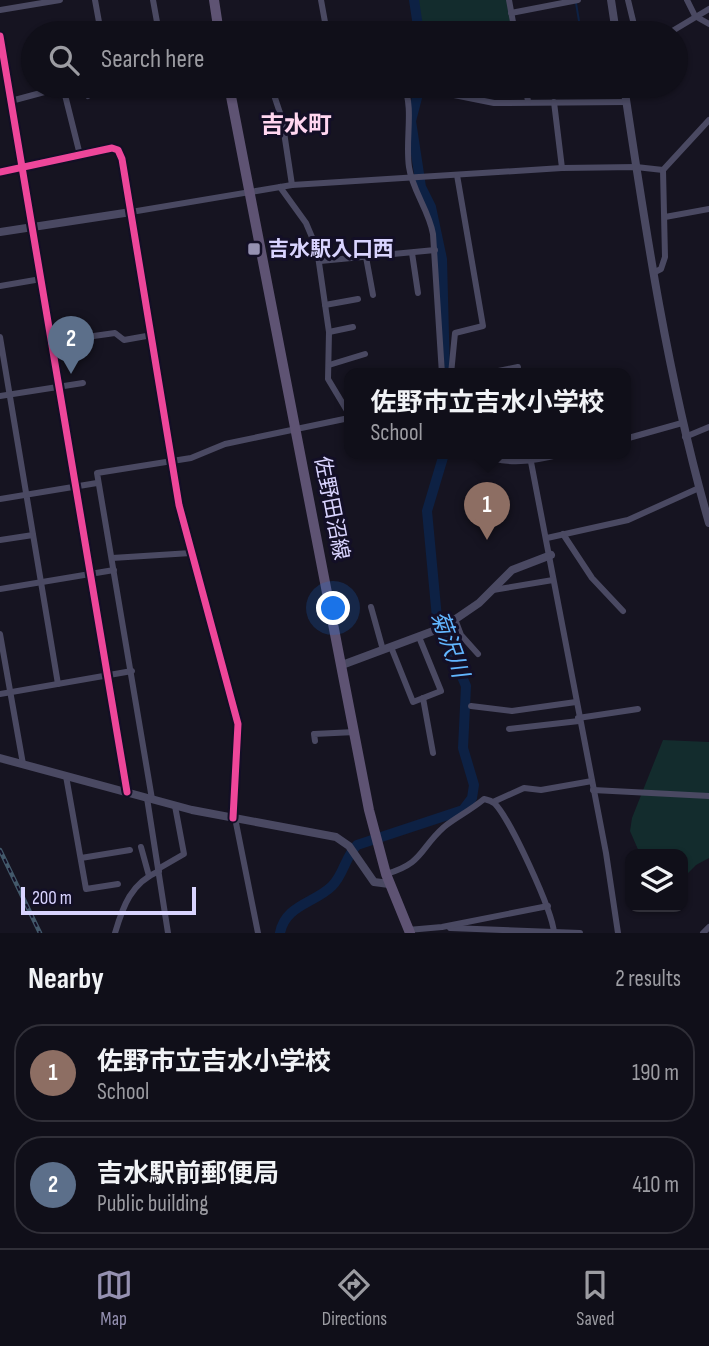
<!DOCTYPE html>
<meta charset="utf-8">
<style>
:root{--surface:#100f19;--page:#1e1d26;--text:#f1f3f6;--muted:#9c9ca2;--line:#302f38;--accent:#9591b1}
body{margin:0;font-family:"Sofia Sans Condensed","Noto Sans JP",sans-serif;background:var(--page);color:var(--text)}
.controls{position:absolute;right:21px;bottom:21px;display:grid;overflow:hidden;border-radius:14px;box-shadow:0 2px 5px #0004}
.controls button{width:63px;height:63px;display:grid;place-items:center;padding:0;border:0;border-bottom:2px solid var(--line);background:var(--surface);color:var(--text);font:35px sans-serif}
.scale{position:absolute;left:21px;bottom:18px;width:175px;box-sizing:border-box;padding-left:7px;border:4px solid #d9d4ff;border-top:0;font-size:19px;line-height:24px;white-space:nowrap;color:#d9d4ff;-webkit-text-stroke:5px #130f26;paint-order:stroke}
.you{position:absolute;left:334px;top:609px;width:24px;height:24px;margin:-18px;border:5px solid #fff;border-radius:50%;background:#1a73e8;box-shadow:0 0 0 10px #1a73e833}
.badge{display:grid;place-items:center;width:46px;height:46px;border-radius:50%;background:var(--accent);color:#fff;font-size:23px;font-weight:700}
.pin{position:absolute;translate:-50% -58px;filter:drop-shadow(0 2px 4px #0008)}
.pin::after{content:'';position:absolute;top:37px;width:24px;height:21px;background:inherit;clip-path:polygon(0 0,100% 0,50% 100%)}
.popup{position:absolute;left:344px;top:368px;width:287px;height:91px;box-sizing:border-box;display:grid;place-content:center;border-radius:14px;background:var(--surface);filter:drop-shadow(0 2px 5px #0005);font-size:23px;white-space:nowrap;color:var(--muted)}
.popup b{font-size:26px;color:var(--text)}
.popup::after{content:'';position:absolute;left:50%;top:100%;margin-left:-14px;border:14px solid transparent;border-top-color:var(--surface)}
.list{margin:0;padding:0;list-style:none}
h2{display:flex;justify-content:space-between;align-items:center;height:91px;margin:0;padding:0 28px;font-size:30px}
h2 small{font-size:23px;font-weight:400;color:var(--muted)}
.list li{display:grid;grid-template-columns:46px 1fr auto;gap:21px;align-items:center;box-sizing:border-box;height:98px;margin:0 14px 14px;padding:0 14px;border:2px solid var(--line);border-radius:28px}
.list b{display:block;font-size:26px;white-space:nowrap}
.list p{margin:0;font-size:23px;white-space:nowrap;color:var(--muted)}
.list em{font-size:23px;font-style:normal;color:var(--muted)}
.icon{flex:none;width:38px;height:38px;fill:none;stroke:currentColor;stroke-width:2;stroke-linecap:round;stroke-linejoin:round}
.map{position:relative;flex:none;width:709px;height:933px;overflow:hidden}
.search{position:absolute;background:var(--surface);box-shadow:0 2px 5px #0004;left:21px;right:21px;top:21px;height:77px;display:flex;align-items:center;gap:18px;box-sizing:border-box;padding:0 24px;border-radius:38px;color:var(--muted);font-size:26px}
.sheet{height:315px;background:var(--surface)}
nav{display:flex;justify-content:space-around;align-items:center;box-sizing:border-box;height:98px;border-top:2px solid var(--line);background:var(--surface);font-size:19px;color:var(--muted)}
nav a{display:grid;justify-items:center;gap:4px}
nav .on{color:var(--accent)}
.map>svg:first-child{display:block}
.green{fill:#132c2d}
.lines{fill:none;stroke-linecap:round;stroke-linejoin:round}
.stream{stroke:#0d2144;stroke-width:2}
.river{stroke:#0d2144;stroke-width:10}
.minor{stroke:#4a4962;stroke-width:6}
.tertiary{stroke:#4a4962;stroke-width:8}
.primary{stroke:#5e5373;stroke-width:10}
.rail-casing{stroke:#43596b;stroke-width:4.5}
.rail{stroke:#130f26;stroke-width:2;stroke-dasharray:5;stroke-linecap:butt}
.cycleway-casing{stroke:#130f26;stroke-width:11}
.cycleway{stroke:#ed469a;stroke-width:7}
.poi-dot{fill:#9591b1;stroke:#130f26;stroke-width:2.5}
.labels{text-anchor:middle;stroke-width:6;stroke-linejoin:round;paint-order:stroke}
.poi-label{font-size:21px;font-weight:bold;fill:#d9d4ff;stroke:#130f26;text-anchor:start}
.street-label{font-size:21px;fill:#d9d4ff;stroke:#130f26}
.water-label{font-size:23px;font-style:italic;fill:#62b6ff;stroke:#130f26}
.quarter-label{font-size:24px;font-weight:bold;fill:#ffd6f0;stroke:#130f26}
</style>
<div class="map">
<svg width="709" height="933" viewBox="0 0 709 933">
<rect width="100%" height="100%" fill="#161421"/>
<!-- green -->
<g class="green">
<path d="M412,0H509L515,33H418Z"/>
<path d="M663,740L709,742V858L696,865L683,878V854H640L630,831L632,818Z"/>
</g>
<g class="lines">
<!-- stream -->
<g class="stream">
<path d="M576,3L581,33"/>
<path d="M591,86L594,92"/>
</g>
<!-- river -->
<g class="river">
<path d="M414,0L419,33"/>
<path d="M420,86L411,121L421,187L431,207L442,259L445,374"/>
<path d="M280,933C285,905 315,903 332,886C344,874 345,857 357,845L463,810L472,798L474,785L463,748L466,686L437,618L427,511L444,454"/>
</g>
<!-- minor -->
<g class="minor">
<path d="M95,0L101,33"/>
<path d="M153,0L159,33"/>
<path d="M321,0L327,33"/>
<path d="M509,0L515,33"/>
<path d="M628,0L636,33"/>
<path d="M687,0L695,16L709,24"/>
<path d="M0,10L60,0"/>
<path d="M511,13L578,0"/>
<path d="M669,33L709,9"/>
<path d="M404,86C414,109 405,140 409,167C412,190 429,210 433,234L442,374"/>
<path d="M437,86L454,95L494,103L626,102"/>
<path d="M525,86L528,101"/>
<path d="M88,96L106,86"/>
<path d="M11,101L63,87L80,155"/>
<path d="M554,102L562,168"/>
<path d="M22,168L112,148L118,150L122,159L179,505L238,724L233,818"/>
<path d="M292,185L282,119L272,89L356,86"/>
<path d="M280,187L306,223L317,249L329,332L328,379L349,414"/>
<path d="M131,212L292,185L562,168L636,167L663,170"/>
<path d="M665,217L709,209"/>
<path d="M412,253L418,293"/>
<path d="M366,257L373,295"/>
<path d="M320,261L435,250"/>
<path d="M653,273L661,269L665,257L663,170L709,120"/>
<path d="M0,286L41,279"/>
<path d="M325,305L358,299"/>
<path d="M329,332L353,327"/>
<path d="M0,337L58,684"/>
<path d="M51,342L115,333L124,340L152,335"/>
<path d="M329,365L365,354"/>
<path d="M451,374L455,333L483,326L457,175"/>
<path d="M484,374L518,367"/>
<path d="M0,396L83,383"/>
<path d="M685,437L709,427"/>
<path d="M625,439L682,423"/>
<path d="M480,454C508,466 533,461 562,454"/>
<path d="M531,462L606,853L618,933"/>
<path d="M0,499L97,483"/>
<path d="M563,534L592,578L623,611"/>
<path d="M547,538L628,520L699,488"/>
<path d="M0,540L33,535"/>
<path d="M112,558L191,553"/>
<path d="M0,589L114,570"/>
<path d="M493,590L553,580"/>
<path d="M371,607L383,650"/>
<path d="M455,619L461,635L478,654"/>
<path d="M0,634L23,764"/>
<path d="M391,647L413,702L441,691L419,637"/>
<path d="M0,694L132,671"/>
<path d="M423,698L433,753"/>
<path d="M471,706L512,711L576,702"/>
<path d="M578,718L638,709"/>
<path d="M509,729L579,721"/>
<path d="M315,741L314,734L355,732"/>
<path d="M66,776L86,889L118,884"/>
<path d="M593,790L709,796"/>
<path d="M147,798L168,933"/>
<path d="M152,799L97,473L191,458L225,444L349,418"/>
<path d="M493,802L524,788L541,790L592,781"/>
<path d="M235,818L258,933"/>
<path d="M141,847L149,876"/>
<path d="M81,858L130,850"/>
<path d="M158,869L184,854L175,806"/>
<path d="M386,874C424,863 419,849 444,827C455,818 471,810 484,799C488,800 490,800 494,803C509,816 553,912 554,933"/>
<path d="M450,928L580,933"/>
<path d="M408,930L442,927L548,906"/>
<path d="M115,933C123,906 131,883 159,871"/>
<path d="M703,933L709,927"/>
</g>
<!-- tertiary -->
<g class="tertiary">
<path d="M611,0L616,33"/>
<path d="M0,36L127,792"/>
<path d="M624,86C646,233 668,380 709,523"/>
<path d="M0,172L22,168"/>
<path d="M0,232L131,212"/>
<path d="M342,665L444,627L479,603L512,570L551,555"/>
<path d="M0,758L192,810L336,837L349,846L374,882L389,884"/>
</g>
<!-- primary -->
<g class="primary">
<path d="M214,0L219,33"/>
<path d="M229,86L369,810L386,874L410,933"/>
</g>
<!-- rail casing -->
<g class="rail-casing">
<path id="rail" d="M0,850L40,933"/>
</g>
<!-- rail -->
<use href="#rail" class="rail"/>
<!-- cycleway casing -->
<g class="cycleway-casing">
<g id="cycleway">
<path d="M0,36L127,792"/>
<path d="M0,172L112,148L118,150L122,159L179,505L238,724L233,818"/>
</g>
</g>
<!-- cycleway -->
<use href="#cycleway" class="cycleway"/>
</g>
<!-- markers -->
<rect class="poi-dot" x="247" y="242" width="14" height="14" rx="3.5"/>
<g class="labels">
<!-- poi labels -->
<g class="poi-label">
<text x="268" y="256">吉水駅入口西</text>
</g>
<!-- street labels -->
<g class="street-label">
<text transform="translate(332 508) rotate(79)" y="7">佐野田沼線</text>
</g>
<!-- water labels -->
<g class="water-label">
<text transform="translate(450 644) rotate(70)" y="8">菊沢川</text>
</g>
<!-- quarter labels -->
<g class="quarter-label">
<text x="296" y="133">吉水町</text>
</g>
</g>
</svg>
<div class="controls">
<button><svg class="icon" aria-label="layers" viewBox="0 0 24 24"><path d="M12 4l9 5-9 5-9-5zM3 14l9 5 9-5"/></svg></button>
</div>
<div class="scale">200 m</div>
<div class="you"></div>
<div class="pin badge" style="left:487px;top:540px;background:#8d6e63">1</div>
<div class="popup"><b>佐野市立吉水小学校</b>School</div>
<div class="pin badge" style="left:71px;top:374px;background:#5c6f8a">2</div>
<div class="search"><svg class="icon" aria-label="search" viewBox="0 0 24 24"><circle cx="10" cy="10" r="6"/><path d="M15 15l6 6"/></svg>Search here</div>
</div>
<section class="sheet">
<h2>Nearby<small>2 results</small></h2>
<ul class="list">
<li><span class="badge" style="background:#8d6e63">1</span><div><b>佐野市立吉水小学校</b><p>School</p></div><em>190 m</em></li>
<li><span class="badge" style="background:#5c6f8a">2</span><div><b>吉水駅前郵便局</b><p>Public building</p></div><em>410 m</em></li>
</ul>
</section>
<nav>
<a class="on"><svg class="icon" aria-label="map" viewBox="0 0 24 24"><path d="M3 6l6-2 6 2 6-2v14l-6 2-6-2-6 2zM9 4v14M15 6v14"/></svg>Map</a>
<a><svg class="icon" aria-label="directions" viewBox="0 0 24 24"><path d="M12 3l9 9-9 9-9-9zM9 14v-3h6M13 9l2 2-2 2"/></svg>Directions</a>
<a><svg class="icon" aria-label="saved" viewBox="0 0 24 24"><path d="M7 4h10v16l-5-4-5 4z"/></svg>Saved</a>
</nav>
